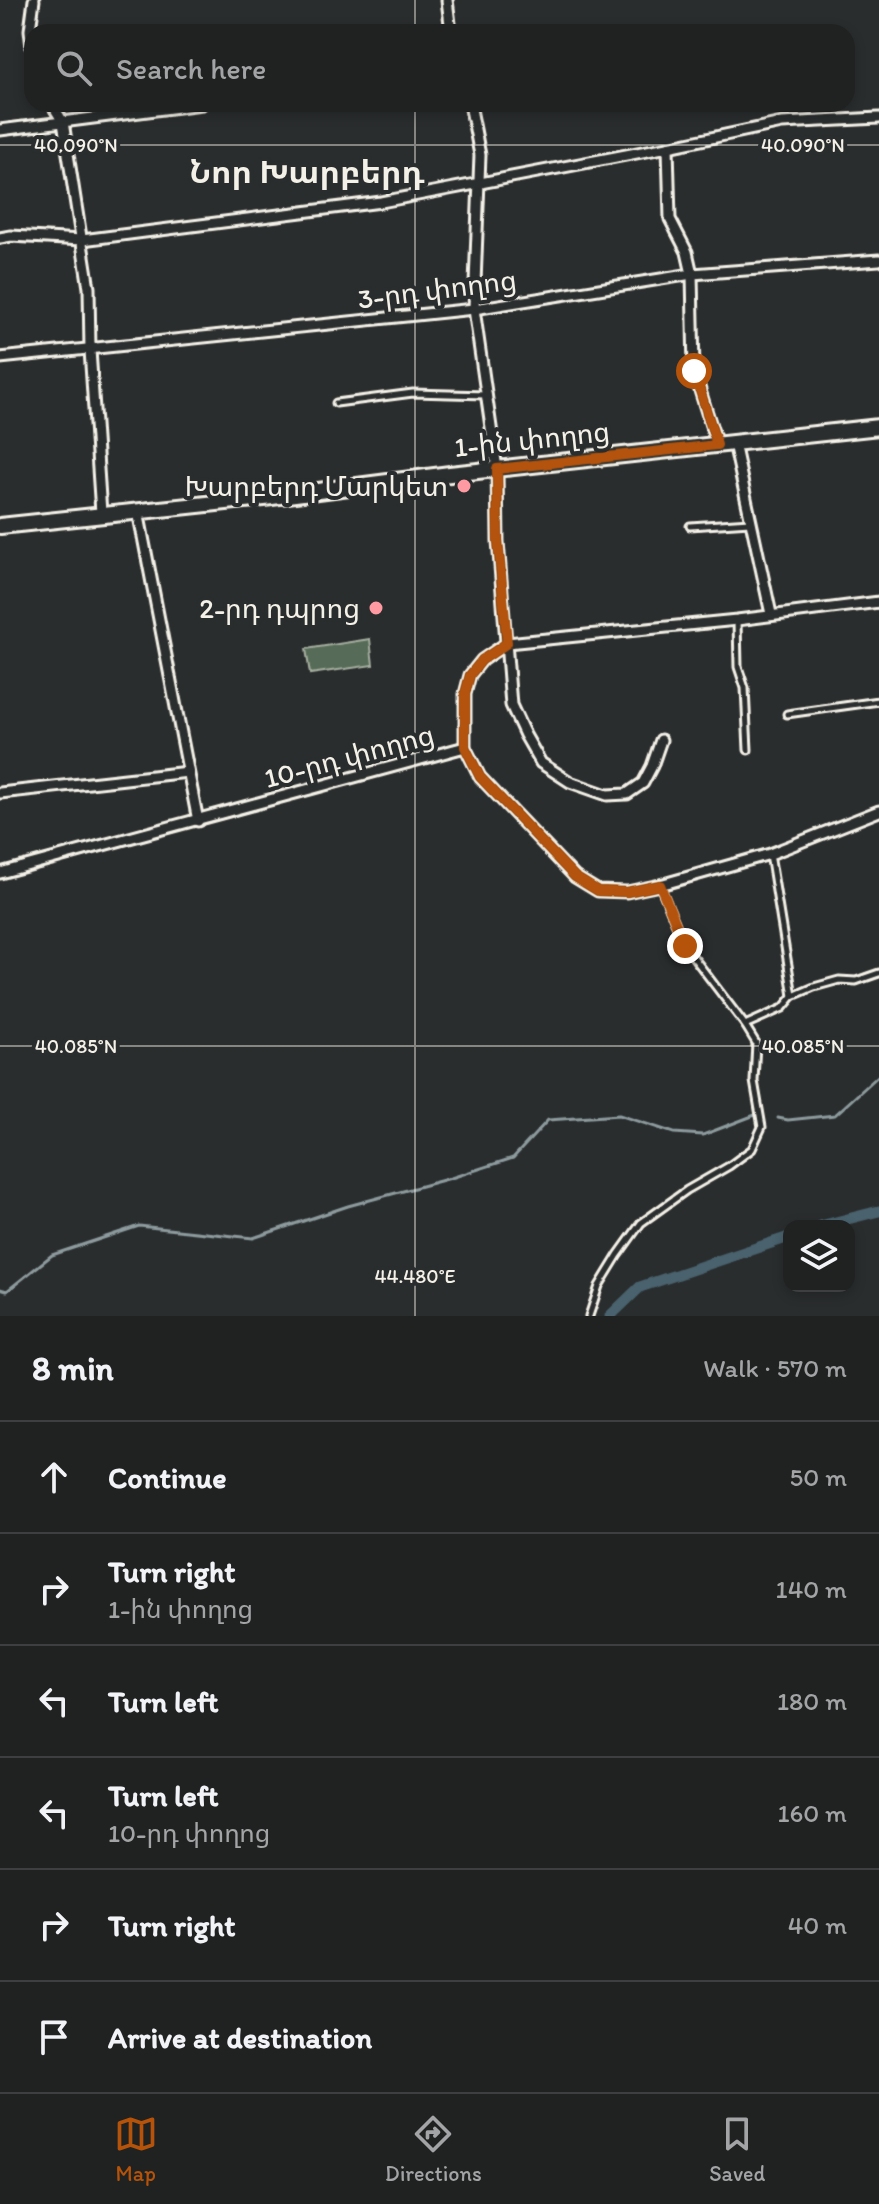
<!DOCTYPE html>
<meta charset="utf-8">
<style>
:root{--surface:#202222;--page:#282a2a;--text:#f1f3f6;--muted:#a2a4a5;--line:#3d3f40;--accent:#b45309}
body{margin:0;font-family:Itim,"Noto Sans Armenian",sans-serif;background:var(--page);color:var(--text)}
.controls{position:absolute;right:24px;bottom:24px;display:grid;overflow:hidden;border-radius:16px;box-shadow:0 4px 12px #0003}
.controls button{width:72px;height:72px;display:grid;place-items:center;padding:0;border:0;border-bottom:2px solid var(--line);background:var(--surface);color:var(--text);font:40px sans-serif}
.stop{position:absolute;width:24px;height:24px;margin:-18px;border:6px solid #b45309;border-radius:50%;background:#fff}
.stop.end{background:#b45309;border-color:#fff;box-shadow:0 2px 8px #0008}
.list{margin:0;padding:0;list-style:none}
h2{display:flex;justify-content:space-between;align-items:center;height:104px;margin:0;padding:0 32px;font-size:34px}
h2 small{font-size:26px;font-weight:400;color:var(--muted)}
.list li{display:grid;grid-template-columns:52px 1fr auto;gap:24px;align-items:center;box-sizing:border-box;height:112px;padding:0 32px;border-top:2px solid var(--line)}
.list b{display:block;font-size:30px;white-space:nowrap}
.list p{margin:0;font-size:26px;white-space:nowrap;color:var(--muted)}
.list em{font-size:26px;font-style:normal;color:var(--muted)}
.icon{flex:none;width:44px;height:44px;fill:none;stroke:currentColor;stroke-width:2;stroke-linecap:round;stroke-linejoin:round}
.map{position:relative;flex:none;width:879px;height:1316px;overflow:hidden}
.search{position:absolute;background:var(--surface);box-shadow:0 4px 12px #0003;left:24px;right:24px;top:24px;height:88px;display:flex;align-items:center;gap:20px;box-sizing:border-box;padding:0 28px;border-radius:24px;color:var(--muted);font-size:30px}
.sheet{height:776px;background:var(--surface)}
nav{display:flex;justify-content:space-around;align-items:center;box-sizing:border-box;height:112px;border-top:2px solid var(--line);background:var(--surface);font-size:22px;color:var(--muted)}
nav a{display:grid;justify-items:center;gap:4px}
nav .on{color:var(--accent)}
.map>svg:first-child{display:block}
.green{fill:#576c58;stroke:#a6aea0;stroke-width:2}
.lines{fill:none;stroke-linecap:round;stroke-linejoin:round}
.stream{stroke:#8d9b9e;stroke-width:3}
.canal{stroke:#48626d;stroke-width:11}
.lane-casing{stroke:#f4f1e8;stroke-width:11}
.street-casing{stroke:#f4f1e8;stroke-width:15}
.secondary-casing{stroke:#f4f1e8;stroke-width:20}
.lane{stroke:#2a2d2e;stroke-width:5}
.street{stroke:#2a2d2e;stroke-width:9}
.secondary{stroke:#2a2d2e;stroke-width:14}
.route{stroke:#b45309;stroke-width:10}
.ticks{fill:none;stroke:#f4f1e8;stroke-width:2;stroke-opacity:0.45}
.poi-dot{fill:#ff9aa2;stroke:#2a2d2e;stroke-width:3}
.labels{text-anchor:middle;stroke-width:8;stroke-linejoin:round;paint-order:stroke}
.street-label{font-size:28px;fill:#f4f1e8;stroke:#2a2d2e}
.poi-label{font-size:28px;fill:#f4f1e8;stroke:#2a2d2e;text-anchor:end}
.quarter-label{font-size:32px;font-weight:bold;fill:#f4f1e8;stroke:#2a2d2e}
.ticks-label{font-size:20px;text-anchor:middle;fill:#f4f1e8;stroke:#2a2d2e;stroke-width:8;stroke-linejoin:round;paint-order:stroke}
</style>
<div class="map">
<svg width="879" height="1316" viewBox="0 0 879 1316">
<rect width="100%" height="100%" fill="#2a2d2e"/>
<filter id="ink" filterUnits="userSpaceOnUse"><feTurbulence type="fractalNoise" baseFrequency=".0125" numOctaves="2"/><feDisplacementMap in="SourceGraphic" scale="16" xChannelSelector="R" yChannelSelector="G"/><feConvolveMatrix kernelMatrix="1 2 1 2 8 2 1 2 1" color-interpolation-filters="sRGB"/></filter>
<g filter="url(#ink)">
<!-- green -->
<path class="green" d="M370,639L373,665L310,674L306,649Z"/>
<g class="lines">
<!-- stream -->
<g class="stream">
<path d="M778,1118L788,1120L835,1115L879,1075"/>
<path d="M0,1289L7,1291L52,1255L139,1226L253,1238L348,1206L451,1178L513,1158L548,1120L619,1115L674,1133L703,1135L755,1115L760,1116"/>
</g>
<!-- canal -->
<g class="canal">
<path d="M820,1226L879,1211"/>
<path d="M610,1316L640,1287L789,1237"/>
</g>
<!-- lane casing -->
<g class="lane-casing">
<g id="lane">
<path d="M336,403L413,393L486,395"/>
<path d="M690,526L750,522"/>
<path d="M737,621L738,667L745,688L748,750"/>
<path d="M787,714L879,701"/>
<path d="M793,996L814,987L839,980L856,981L879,973"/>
<path d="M745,1025L783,1008L793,996L770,854"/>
<path d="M589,1316L599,1286L618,1255L641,1223L687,1190L729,1166L752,1149L762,1127L754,1081L756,1043L745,1025L685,946L660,886"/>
</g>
</g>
<!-- street casing -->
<g class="street-casing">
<g id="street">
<path d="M447,0L451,32"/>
<path d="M32,48L30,30L34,0"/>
<path d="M52,104L63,122L89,288L90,350L101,513"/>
<path d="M470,104L480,155L474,309L497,469L498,541L511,705L525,735L541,763L570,782L607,795L627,794L643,783L652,766L661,740"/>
<path d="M0,130L202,104"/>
<path d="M668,147L670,219L687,252L692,274L694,371L717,445"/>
<path d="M0,238L11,236L82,240L381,202L668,147L782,123L879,118"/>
<path d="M0,358L474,309L692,274L879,260"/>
<path d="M734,443L771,614"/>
<path d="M138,511L198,821"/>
<path d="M879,602L737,620L507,643L482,660L470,675L465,694V747L480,777L575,877L598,891L627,892L660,885L770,854L879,811"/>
<path d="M0,793L188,772"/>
<path d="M0,873L465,747"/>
</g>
</g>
<!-- secondary casing -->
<g class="secondary-casing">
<path id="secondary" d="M0,526L264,498L450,474L879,427"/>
</g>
<!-- lane -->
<use href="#lane" class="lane"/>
<!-- street -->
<use href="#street" class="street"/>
<!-- secondary -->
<use href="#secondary" class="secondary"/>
</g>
</g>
<g class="lines" filter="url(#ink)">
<!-- route -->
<path class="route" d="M685,946L660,885L627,892L598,891L575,877L480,777L465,747V694L470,675L482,660L507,643L498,541L497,469L717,445L694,371"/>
</g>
<!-- ticks -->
<path class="ticks" d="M415,0V32M415,104V1316M0,145H879M0,1046H879"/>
<!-- markers -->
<g class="poi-dot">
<circle cx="464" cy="486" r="8"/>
<circle cx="376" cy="608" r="8"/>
</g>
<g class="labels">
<!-- street labels -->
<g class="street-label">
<text transform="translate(437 289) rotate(-7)" y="10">3-րդ փողոց</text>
<text transform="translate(532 439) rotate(-6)" y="10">1-ին փողոց</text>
<text transform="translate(349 756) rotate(-15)" y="10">10-րդ փողոց</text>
</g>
<!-- poi labels -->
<g class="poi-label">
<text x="448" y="496">Խարբերդ Մարկետ</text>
<text x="360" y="618">2-րդ դպրոց</text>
</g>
<!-- quarter labels -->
<g class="quarter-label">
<text x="307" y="183">Նոր Խարբերդ</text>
</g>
</g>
<g class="ticks-label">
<text x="76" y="152">40.090°N</text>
<text x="803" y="152">40.090°N</text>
<text x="76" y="1053">40.085°N</text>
<text x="803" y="1053">40.085°N</text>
<text x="415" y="1283">44.480°E</text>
</g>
</svg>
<div class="controls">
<button><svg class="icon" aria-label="layers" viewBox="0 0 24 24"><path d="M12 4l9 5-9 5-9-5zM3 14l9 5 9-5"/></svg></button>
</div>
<div class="stop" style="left:694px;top:371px"></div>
<div class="stop end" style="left:685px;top:946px"></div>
<div class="search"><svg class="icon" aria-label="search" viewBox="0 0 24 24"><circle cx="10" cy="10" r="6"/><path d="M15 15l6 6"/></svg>Search here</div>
</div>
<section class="sheet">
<h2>8 min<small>Walk · 570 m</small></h2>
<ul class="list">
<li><svg class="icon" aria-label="ahead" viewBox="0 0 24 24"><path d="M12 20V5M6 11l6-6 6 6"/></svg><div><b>Continue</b></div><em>50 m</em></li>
<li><svg class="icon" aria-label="right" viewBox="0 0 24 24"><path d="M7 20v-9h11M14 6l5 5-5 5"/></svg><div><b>Turn right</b><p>1-ին փողոց</p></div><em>140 m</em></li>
<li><svg class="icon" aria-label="left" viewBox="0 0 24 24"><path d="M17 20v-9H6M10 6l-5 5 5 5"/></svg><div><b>Turn left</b></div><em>180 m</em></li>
<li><svg class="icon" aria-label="left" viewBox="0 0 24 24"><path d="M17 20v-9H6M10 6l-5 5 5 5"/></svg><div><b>Turn left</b><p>10-րդ փողոց</p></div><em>160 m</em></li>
<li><svg class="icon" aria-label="right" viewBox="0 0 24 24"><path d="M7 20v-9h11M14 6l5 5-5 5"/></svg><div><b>Turn right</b></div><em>40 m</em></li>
<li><svg class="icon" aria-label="arrive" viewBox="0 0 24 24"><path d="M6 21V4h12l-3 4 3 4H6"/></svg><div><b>Arrive at destination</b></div></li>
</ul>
</section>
<nav>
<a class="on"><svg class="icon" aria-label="map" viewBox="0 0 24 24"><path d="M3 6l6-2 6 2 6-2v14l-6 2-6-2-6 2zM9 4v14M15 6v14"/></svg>Map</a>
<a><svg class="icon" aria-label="directions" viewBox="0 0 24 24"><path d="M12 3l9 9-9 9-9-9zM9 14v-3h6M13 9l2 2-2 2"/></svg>Directions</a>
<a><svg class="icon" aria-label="saved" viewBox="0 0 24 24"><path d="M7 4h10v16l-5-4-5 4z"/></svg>Saved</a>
</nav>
